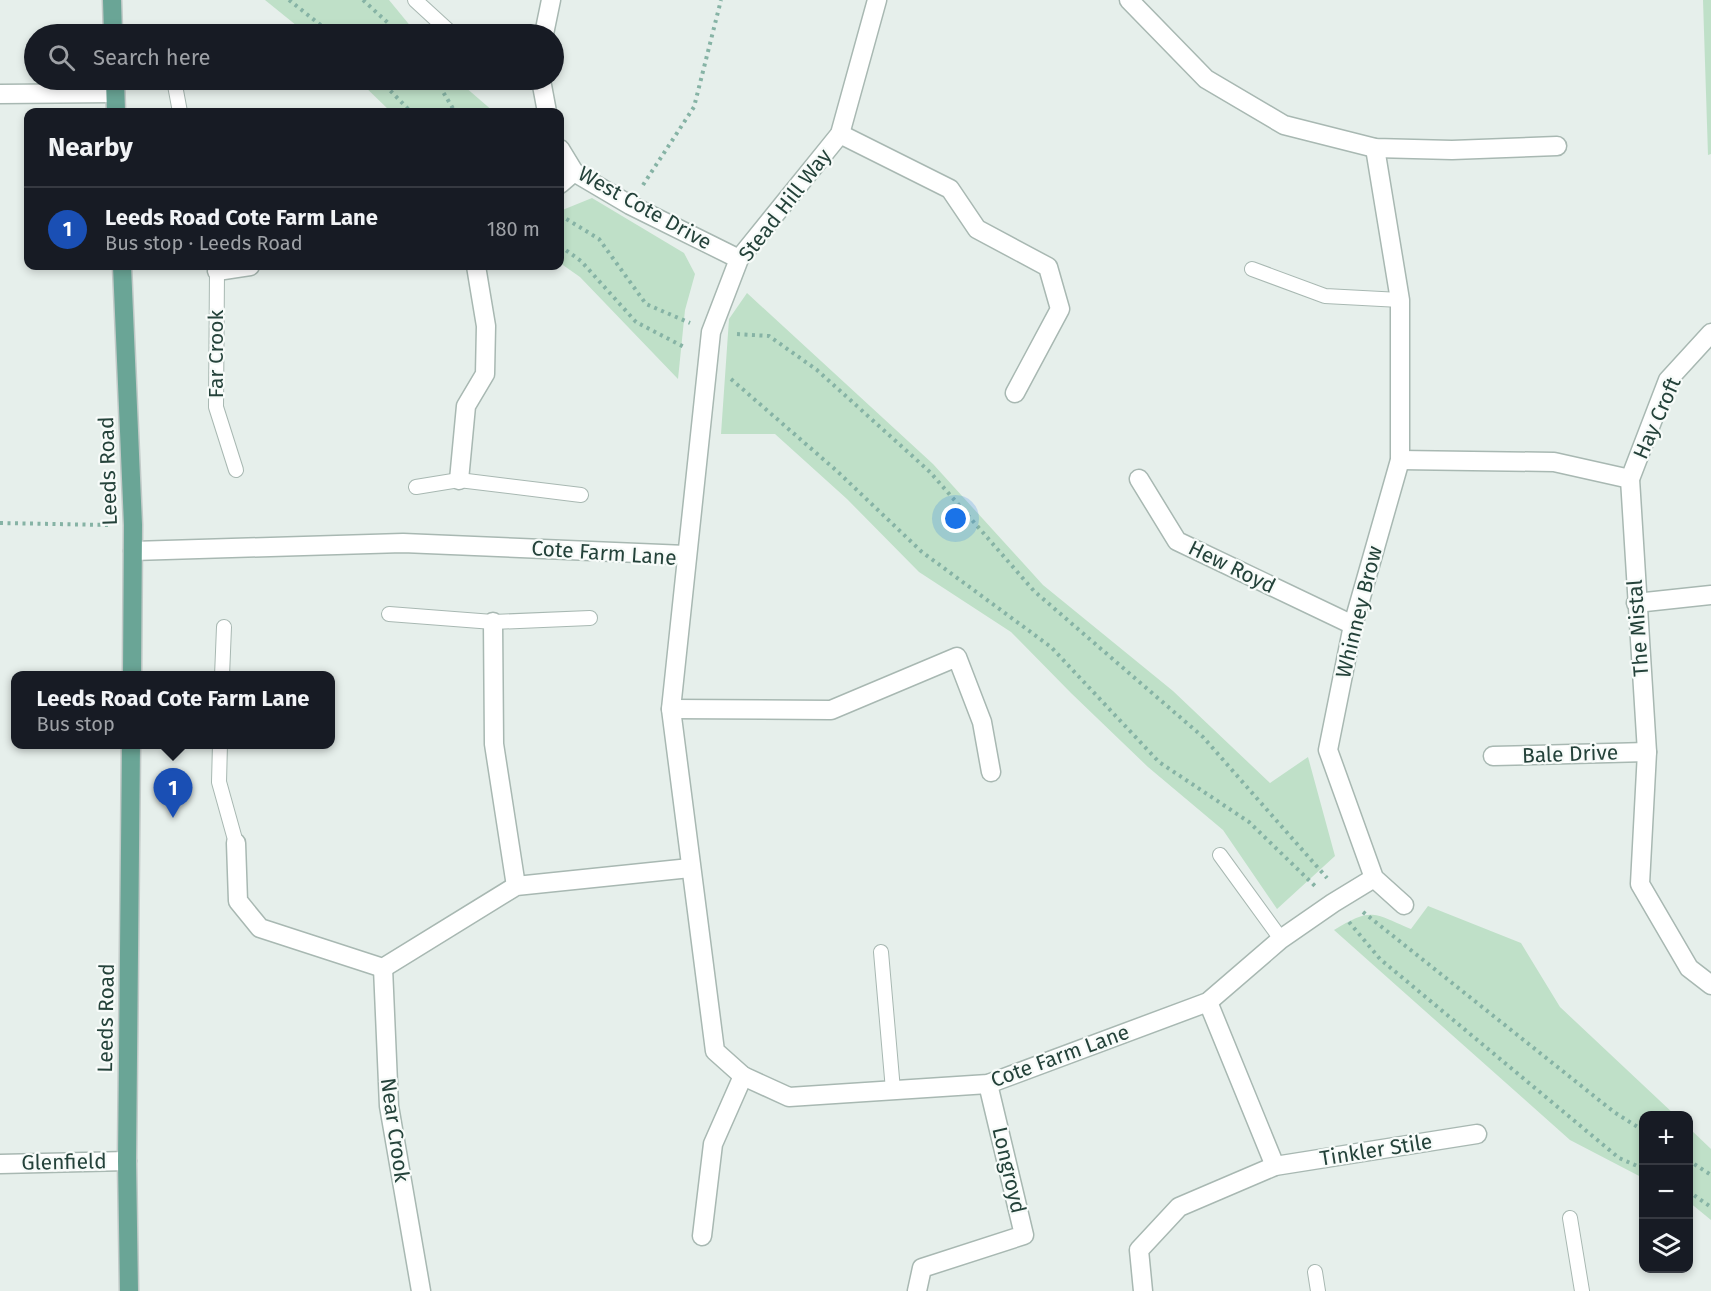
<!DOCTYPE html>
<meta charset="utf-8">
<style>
:root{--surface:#171b24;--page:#242831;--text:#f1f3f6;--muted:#9ea1a6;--line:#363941;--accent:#1a73e8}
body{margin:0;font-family:"Fira Sans",sans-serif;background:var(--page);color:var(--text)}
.controls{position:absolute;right:18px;bottom:18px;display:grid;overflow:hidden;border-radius:12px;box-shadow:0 3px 9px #0003}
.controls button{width:54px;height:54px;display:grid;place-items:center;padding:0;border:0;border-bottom:2px solid var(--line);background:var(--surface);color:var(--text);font:30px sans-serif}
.you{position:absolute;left:956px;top:519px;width:21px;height:21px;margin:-15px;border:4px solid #fff;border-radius:50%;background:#1a73e8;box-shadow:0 0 0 9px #1a73e833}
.badge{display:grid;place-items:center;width:39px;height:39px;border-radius:50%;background:var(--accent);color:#fff;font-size:20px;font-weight:700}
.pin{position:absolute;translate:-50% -50px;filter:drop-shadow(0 2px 3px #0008)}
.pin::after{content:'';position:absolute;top:32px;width:21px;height:18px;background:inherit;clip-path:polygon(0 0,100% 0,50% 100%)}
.popup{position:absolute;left:11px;top:671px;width:324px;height:78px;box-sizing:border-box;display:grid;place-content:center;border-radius:12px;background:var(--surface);filter:drop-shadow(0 2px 4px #0005);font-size:20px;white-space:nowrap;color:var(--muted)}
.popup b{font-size:22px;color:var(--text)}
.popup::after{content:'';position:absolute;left:50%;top:100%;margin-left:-12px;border:12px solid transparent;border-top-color:var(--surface)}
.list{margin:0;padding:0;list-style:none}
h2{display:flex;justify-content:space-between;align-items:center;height:78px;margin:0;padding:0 24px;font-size:26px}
h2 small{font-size:20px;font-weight:400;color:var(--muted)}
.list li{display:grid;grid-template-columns:39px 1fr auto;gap:18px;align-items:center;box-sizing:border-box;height:84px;padding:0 24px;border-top:2px solid var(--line)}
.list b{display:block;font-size:22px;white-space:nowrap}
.list p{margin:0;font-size:20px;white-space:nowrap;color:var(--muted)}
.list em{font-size:20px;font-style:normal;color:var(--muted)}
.icon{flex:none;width:33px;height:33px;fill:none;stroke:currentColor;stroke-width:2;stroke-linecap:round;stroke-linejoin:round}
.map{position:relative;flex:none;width:1711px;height:1291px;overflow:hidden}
.search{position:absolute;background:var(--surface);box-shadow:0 3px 9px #0003;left:24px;top:24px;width:540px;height:66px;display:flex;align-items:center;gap:15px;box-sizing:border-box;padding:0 21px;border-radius:33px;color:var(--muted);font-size:22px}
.panel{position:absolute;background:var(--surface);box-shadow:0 3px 9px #0003;left:24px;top:108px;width:540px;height:162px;border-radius:12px}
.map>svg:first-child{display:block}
.green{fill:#bfe0c8}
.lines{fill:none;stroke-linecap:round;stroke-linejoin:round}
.service-casing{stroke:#a8b8b2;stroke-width:16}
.minor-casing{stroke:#a8b8b2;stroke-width:21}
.primary-casing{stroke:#c2cac8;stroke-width:21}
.path{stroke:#86b3a5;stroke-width:4;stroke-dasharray:3 4.5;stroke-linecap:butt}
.service{stroke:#fff;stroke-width:14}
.minor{stroke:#fff;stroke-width:18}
.primary{stroke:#6aa596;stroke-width:18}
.labels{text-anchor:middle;stroke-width:4.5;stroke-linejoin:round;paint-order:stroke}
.street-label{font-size:21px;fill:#24423a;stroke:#f7fbf9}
</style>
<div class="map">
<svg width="1711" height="1291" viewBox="0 0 1711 1291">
<rect width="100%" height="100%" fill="#e6efeb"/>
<!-- green -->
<g class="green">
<path d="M265,0H389L417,34H307Z"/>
<path d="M1703,0H1711V154L1708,155Z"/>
<path d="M358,80H457L494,112H391Z"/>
<path d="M592,198L684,253L695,274L685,310L678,379L580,277L560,263V211Z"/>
<path d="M747,293L933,464L1043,585L1173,691L1270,783L1308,757L1335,856L1277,909L1223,830L1148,767L1071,693L1011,632L919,572L847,499L775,434H721L729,319Z"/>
<path d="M1428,906L1521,943L1560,1007L1675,1115L1644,1116L1643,1178L1570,1140L1334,930C1372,907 1373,913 1411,929Z"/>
<path d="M1689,1128L1711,1149V1220L1689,1202Z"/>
</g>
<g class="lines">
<!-- service casing -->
<g class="service-casing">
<g id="service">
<path d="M415,0L452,34"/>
<path d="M174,80L180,112"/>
<path d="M215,266L217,271L216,407L236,470"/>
<path d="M1252,269L1325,296L1400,300"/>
<path d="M416,487L459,480L581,495"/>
<path d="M389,614L493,622L590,618"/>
<path d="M222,676L224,627"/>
<path d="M220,744L219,782L236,843"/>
<path d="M1220,855L1281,939"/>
<path d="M881,952L893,1090"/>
<path d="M1570,1218L1582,1291"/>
<path d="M1315,1272L1318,1291"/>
</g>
</g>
<!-- minor casing -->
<g class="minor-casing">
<g id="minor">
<path d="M1129,0L1206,79L1284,125L1375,148L1452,150L1557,146"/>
<path d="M544,34L551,0"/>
<path d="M541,80L547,112"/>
<path d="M0,94L115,93"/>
<path d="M840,134L950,189L977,229L1048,267L1060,309L1015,393"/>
<path d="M1375,148L1400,300V460L1353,625L1328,750L1374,878L1404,905"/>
<path d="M560,149L574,172L630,205L739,259"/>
<path d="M560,184L574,172"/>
<path d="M217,271L250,266"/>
<path d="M1711,333L1668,380L1630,479L1647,752L1640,884L1689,968L1711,985"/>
<path d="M1400,460L1554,462L1630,479"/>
<path d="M1139,479L1177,541L1353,625"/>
<path d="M459,480L466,406L485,374L486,326L476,266"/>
<path d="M133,551L403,543L686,555"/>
<path d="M1636,603L1711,595"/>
<path d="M493,622L494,744L516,886"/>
<path d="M671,709L831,710L957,657L982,722L991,772"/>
<path d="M1493,756L1647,752"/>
<path d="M236,843L238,901L260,928L383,968L516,886L690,868"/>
<path d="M383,968L389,1106L421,1291"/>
<path d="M1208,1002L1275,1166"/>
<path d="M743,1076L789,1097L988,1084L1208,1002L1281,939L1333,903L1374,878"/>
<path d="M0,1164L127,1161"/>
<path d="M702,1236L713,1144L743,1076L715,1051L671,709L711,332L739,259L840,134L877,0"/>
<path d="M917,1291L922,1268L1024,1235L988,1084"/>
<path d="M1143,1291L1139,1250L1179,1207L1275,1166L1477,1134"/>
</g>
</g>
<!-- primary casing -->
<g class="primary-casing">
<g id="primary">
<path d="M112,0L113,34"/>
<path d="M115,80L116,112"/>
<path d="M122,266L133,525L132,676"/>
<path d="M129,1291L127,1161L131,744"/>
</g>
</g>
<!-- path -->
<g class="path">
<path d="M289,0L332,34"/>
<path d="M363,0L400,34"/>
<path d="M380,80L411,112"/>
<path d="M436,80L455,112"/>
<path d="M643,185L694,107L721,0"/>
<path d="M560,215L599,239L646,304L690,323"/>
<path d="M560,246L581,261L636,322L686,348"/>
<path d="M737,334L769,336L817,370L930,472L1034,591L1203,737L1327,878"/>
<path d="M731,379L838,472L922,552L1051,647L1159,762L1249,822L1315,886"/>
<path d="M0,523L108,525"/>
<path d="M1363,912L1614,1112L1644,1131"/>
<path d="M1349,922L1380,959L1619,1158L1644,1169"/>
<path d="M1688,1160L1711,1175"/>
<path d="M1688,1191L1711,1207"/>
</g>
<!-- service -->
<use href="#service" class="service"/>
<!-- minor -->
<use href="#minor" class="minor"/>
<!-- primary -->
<use href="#primary" class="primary"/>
</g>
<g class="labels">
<!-- street labels -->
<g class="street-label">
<text transform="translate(785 205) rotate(-52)" y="7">Stead Hill Way</text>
<text transform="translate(645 208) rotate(29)" y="7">West Cote Drive</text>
<text transform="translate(216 354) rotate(-90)" y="7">Far Crook</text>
<text transform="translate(1657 418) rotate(-66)" y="7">Hay Croft</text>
<text transform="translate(108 471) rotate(-92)" y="7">Leeds Road</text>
<text transform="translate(604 553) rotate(4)" y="7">Cote Farm Lane</text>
<text transform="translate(1232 567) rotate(26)" y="7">Hew Royd</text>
<text transform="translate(1359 612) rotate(-76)" y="7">Whinney Brow</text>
<text transform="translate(1638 628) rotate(-94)" y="7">The Mistal</text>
<text transform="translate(1570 754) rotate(-2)" y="7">Bale Drive</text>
<text transform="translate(106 1018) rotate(-89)" y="7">Leeds Road</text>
<text transform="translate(1060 1056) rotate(-20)" y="7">Cote Farm Lane</text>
<text transform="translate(395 1130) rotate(82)" y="7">Near Crook</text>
<text transform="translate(1376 1150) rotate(-9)" y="7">Tinkler Stile</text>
<text transform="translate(64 1162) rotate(-1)" y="7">Glenfield</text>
<text transform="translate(1009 1170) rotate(77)" y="7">Longroyd</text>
</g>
</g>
</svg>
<div class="controls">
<button>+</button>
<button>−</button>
<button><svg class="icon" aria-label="layers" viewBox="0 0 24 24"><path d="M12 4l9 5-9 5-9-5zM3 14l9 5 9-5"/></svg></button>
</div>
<div class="you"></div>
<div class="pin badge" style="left:173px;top:818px;background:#1a4fb4">1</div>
<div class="popup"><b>Leeds Road Cote Farm Lane</b>Bus stop</div>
<div class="search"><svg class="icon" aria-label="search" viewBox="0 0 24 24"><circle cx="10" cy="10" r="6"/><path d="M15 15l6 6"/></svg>Search here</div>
<section class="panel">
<h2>Nearby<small></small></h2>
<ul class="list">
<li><span class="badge" style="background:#1a4fb4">1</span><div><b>Leeds Road Cote Farm Lane</b><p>Bus stop · Leeds Road</p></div><em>180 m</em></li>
</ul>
</section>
</div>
